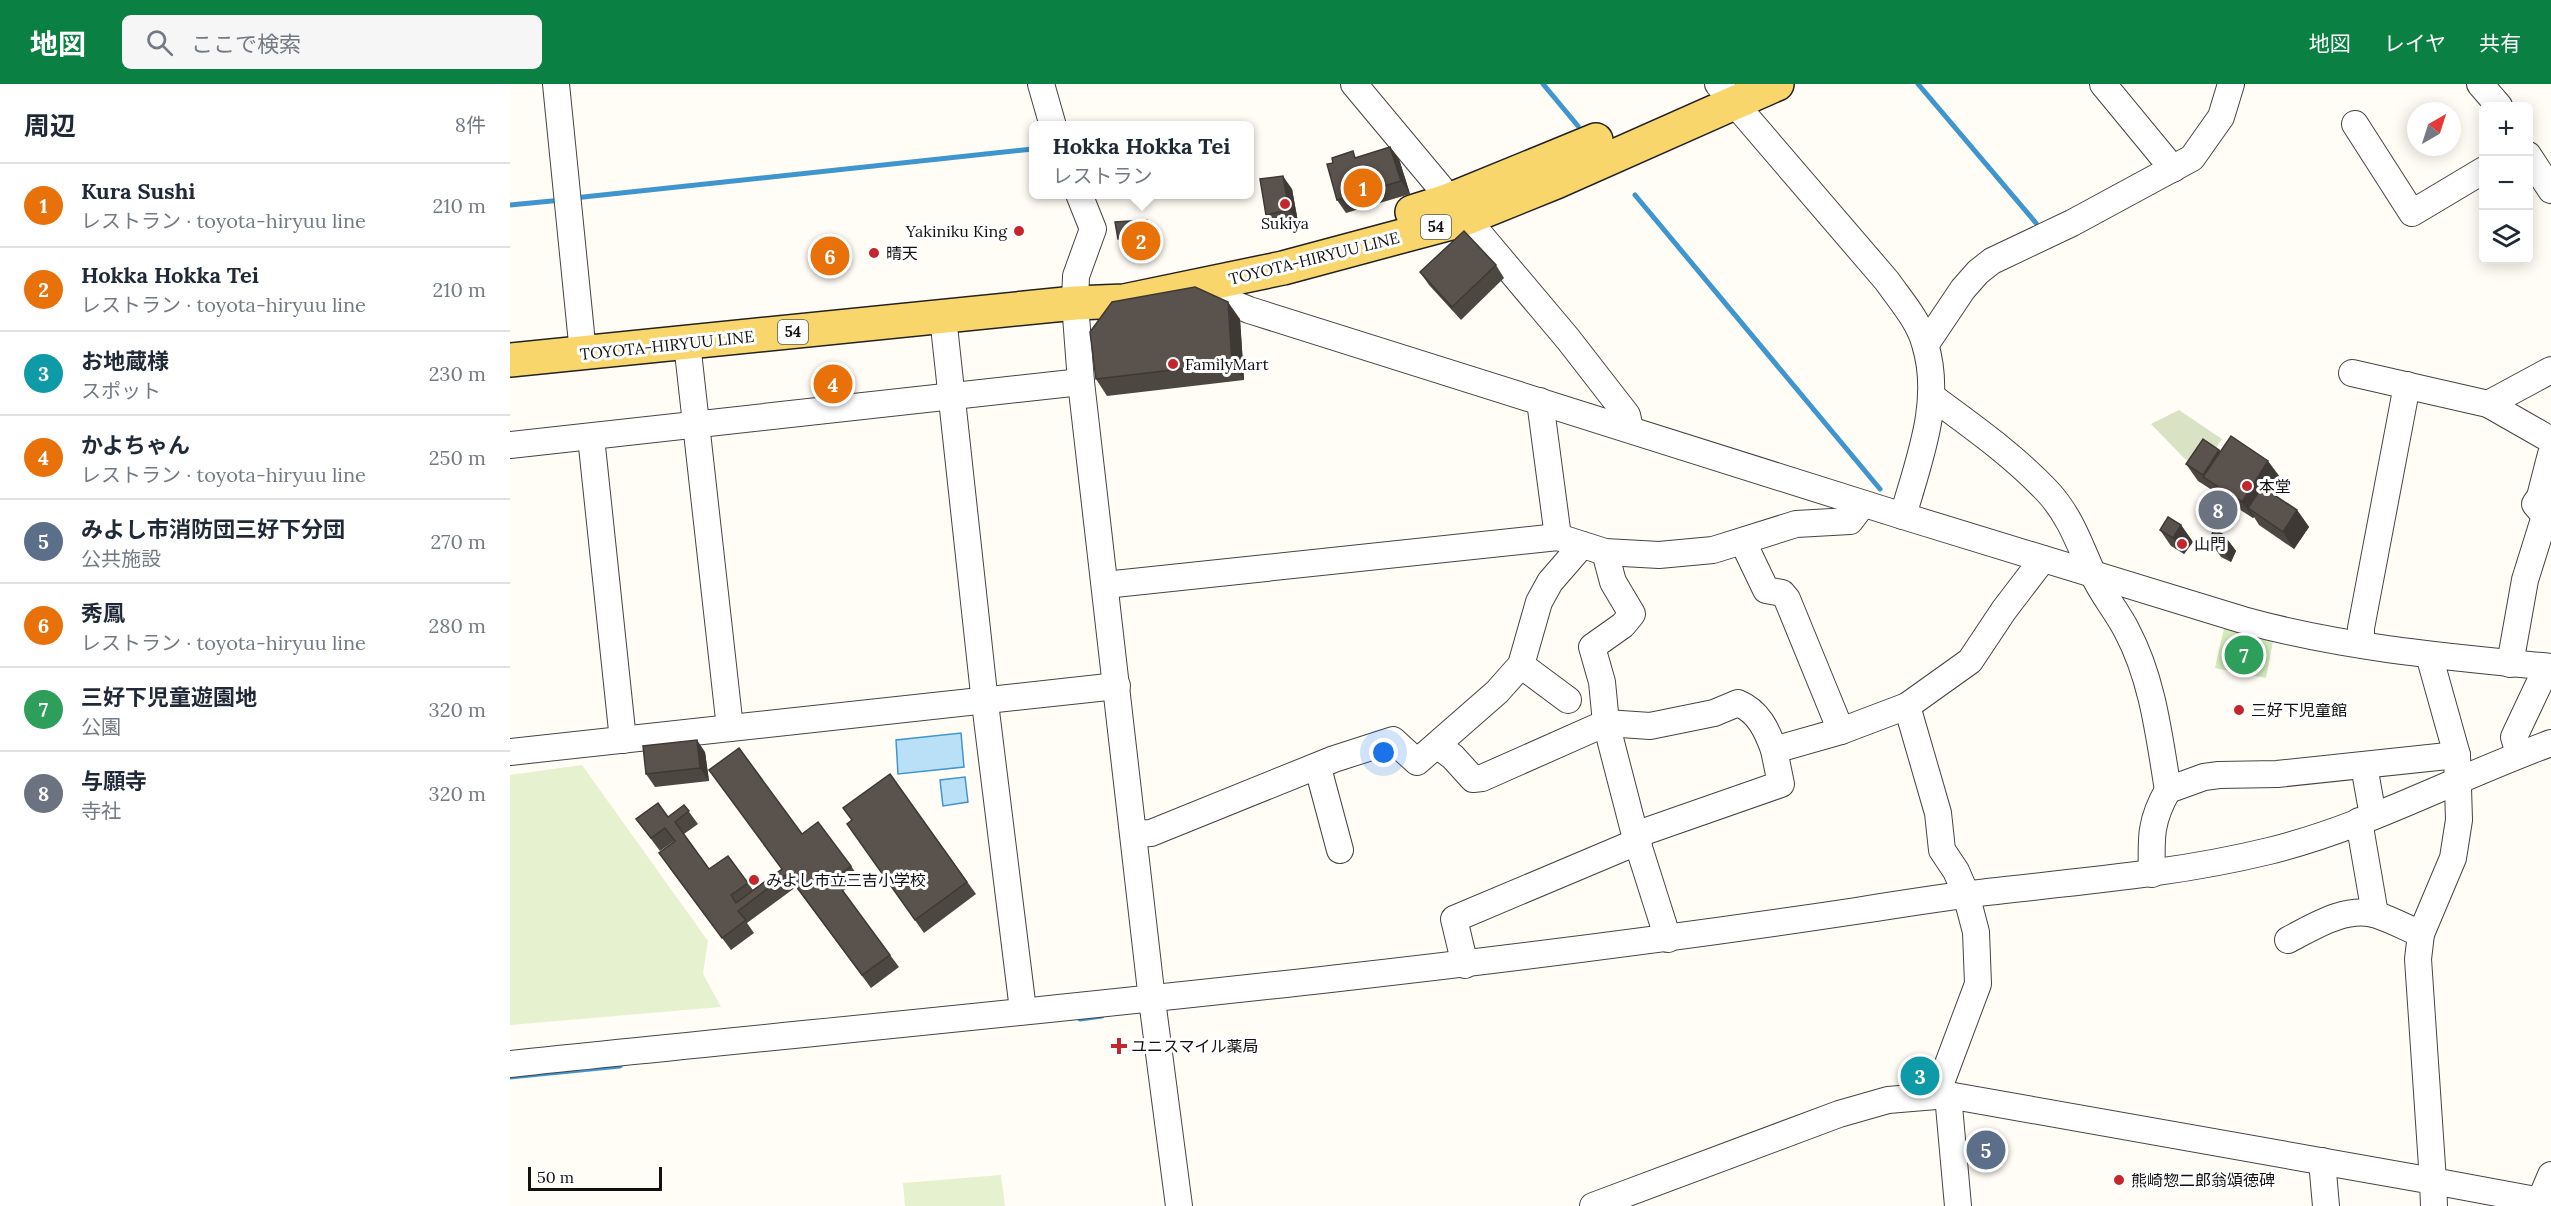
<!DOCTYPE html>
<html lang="ja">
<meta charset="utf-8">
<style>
:root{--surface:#fff;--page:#f6f6f7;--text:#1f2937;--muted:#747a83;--line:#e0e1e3;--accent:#0b8043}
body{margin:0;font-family:Lora,"Noto Sans JP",serif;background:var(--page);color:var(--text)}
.controls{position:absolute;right:18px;top:18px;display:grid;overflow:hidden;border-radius:9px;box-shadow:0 3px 15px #0003}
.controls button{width:54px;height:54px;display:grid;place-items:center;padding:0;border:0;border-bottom:2px solid var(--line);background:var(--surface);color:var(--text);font:30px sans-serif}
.compass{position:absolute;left:1897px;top:18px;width:54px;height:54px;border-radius:50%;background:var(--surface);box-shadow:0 3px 15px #0003;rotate:39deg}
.scale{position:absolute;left:18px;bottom:15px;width:134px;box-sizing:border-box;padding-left:6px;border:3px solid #111;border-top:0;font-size:16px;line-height:21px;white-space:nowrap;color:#111;-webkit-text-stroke:4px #fff;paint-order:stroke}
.you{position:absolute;left:874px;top:669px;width:21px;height:21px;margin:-15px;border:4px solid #fff;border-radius:50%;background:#1a73e8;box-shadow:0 0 0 9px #1a73e833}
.badge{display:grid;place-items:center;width:39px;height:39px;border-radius:50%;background:var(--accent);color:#fff;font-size:20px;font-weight:700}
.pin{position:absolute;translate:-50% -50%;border:3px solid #fff;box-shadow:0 2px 6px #0006}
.popup{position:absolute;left:519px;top:37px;width:225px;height:78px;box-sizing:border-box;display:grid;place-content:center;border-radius:9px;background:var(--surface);filter:drop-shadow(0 2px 4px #0005);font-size:20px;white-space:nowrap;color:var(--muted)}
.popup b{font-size:22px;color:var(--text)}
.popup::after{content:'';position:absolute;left:50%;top:100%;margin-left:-12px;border:12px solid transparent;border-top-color:var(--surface)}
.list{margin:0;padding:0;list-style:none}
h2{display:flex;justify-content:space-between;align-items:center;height:78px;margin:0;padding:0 24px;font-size:26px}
h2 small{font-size:20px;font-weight:400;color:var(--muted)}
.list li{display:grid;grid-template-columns:39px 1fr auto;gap:18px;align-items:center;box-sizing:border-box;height:84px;padding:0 24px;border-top:2px solid var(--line)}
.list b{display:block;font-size:22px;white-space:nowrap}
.list p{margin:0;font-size:20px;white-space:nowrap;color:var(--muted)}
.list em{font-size:20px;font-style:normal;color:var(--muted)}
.icon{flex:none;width:33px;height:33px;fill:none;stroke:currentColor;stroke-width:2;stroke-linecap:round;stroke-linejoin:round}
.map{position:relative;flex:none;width:2041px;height:1122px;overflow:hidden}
header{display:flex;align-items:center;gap:36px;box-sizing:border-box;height:84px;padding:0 30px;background:var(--accent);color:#fff}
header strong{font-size:28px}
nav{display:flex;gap:33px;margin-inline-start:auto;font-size:21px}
.search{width:420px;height:54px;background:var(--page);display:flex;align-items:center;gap:15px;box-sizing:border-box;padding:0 21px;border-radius:9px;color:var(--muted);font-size:22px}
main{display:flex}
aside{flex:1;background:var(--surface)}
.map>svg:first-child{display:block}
.green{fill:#d5ebbd}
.cemetery{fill:#d9e3c4}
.pitch{fill:#e6f2cf}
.water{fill:#b9e0f7;stroke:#3f96cf;stroke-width:1.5}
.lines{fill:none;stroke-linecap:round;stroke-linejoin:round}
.stream{stroke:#3f96cf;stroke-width:5}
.minor-casing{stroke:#444;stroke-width:28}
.major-casing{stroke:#222;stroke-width:36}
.minor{stroke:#fff;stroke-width:26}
.major{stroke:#f9d66b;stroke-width:33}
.wall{fill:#4d4742}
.shaded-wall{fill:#3f3936}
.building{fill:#5a524d;stroke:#3f3936;stroke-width:1.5}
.poi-dot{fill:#c4262e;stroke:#fff;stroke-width:2}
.labels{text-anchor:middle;stroke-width:6;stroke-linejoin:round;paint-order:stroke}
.shield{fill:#fff;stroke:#585858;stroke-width:1.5}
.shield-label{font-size:15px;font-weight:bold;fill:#111}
.poi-label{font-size:16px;fill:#111;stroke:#fff;text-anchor:start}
.street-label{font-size:16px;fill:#111;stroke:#fff}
</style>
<header>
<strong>地図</strong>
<div class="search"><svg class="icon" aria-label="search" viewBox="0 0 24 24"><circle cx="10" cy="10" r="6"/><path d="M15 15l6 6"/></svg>ここで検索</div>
<nav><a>地図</a><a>レイヤ</a><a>共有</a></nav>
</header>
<main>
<aside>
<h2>周辺<small>8件</small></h2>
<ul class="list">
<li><span class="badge" style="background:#e8710a">1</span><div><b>Kura Sushi</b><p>レストラン · toyota-hiryuu line</p></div><em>210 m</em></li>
<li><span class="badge" style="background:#e8710a">2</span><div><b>Hokka Hokka Tei</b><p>レストラン · toyota-hiryuu line</p></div><em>210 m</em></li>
<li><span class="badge" style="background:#0f9aa8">3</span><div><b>お地蔵様</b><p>スポット</p></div><em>230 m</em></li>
<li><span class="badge" style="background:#e8710a">4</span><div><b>かよちゃん</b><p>レストラン · toyota-hiryuu line</p></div><em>250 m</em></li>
<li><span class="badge" style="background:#5c6f8a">5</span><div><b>みよし市消防団三好下分団</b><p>公共施設</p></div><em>270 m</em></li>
<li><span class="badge" style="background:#e8710a">6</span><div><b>秀鳳</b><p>レストラン · toyota-hiryuu line</p></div><em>280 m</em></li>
<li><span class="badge" style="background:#2e9e5b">7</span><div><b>三好下児童遊園地</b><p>公園</p></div><em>320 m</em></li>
<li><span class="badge" style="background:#6b7280">8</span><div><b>与願寺</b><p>寺社</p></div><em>320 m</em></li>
</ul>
</aside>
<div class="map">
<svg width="2041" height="1122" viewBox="0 0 2041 1122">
<rect width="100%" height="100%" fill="#fffdf5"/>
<!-- green -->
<path class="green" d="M1714,544L1763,557L1756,594L1705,584Z"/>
<!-- cemetery -->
<path class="cemetery" d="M1669,326L1712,355L1694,382L1675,375L1641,340Z"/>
<!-- pitch -->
<g class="pitch">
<path d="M72,681L198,857L193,890L211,923L0,941V691Z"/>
<path d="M491,1091L495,1122H395L393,1099Z"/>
</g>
<!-- water -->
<g class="water">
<path d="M451,649L454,683L388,690L386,656Z"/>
<path d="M455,693L458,718L433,722L430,696Z"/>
</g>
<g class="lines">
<!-- stream -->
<g class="stream">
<path d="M1033,0L1068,42"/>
<path d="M1408,0L1526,139"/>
<path d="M1125,111L1370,405"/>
<path d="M64,114L523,65"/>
<path d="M0,121L52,116"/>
<path d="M570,935L592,932"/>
<path d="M0,993L110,982"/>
</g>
<!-- minor casing -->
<g class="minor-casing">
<g id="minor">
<path d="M46,0L73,269"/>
<path d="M531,0L543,42"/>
<path d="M844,0L930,103C939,121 951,134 967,147L1058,255L1117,331L1120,345"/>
<path d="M1208,0L1377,197C1391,217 1409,237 1415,260C1433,318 1408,378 1393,432"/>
<path d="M1593,0L1663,85"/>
<path d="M1970,0L1989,22"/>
<path d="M1845,40L1902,129L1974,86"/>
<path d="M2018,71L2041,106"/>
<path d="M569,110L583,145L566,192L565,219L571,298L642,916L669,1122"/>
<path d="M683,203L739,226L1393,432L1733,536C1834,564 1938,573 2041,583"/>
<path d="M433,233L475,619L513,926"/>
<path d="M177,259L220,644"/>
<path d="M1416,260L1453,205L1468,188L1482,177L1562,139L1682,74L1711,33L1721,0"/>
<path d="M2041,286L1978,320L2041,356"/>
<path d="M1842,289L1978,320"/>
<path d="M1421,312C1462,342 1503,371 1538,408C1560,432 1569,459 1582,488C1591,509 1607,527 1617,547C1643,596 1649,652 1658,706L1694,693L1709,691L1767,690L1947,671"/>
<path d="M1030,317L1048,453"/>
<path d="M81,353L113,656"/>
<path d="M0,361L571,298"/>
<path d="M1233,458L1256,506L1272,509L1277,515L1331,647"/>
<path d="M1095,468L1103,498L1122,530L1113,541L1082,563L1092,598L1096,639L1125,751L1158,855"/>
<path d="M595,501L1048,453L1095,468L1149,471L1203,466L1286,440L1340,437L1353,420"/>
<path d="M1851,560V544L1897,301"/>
<path d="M1919,571L1947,671L1949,736L1943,774L1911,850L1908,875L1923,1097L2041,1119"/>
<path d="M2000,580L2015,496L2035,432L2025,420L2030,413L2041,370"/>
<path d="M1011,581L1058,616"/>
<path d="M1397,622L1428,729L1432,766L1446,787L1456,810L1466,848L1468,900L1426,1012"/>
<path d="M927,661L943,673L963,695L972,694L1096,639L1140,642L1204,629L1228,619C1248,627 1257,646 1264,666"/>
<path d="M0,668L607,602"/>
<path d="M2009,670L2004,653L2037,583"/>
<path d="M1854,682L1863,732"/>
<path d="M808,684L830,766"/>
<path d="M1849,737L1865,830"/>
<path d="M625,750L641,749L824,675L883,656L907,678L987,608L1011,581L1029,518L1040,498L1072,461"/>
<path d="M1125,751L1271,700L1264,666L1331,647L1397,622L1460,577L1494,526L1533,475"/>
<path d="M1642,790C1641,754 1640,737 1658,706"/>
<path d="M1778,856C1803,843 1837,821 1867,831C1882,836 1897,844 1911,850"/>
<path d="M955,881L944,835L1129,757"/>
<path d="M0,980C449,933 900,894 1346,827C1384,821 1422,815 1460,810C1560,798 1661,791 1759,767C1857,743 1947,693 2041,659"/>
<path d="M1438,1011L1448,1122"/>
<path d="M1812,1077L1816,1122"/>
<path d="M1083,1122L1329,1030L1378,1016L1438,1011L1923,1097L1924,1122"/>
<path d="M2030,1122V1117L2041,1091"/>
</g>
</g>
<!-- major casing -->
<g class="major-casing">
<g id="major">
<path d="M902,128L937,117L1086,56"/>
<path d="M0,276L565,219L614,217L773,184L952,136L1046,98L1267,0"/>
</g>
</g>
<!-- minor -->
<use href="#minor" class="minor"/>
<!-- major -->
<use href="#major" class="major"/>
</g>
<!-- wall -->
<g class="wall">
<path d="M880,63L889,75L900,110L836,129L827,116L847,73Z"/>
<path d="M782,105L788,138L765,144L756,131Z"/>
<path d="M646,148L648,164L617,167L608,155Z"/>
<path d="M986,181L994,194L951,236L919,201L910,188Z"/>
<path d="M730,235L734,296L597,312L586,295Z"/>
<path d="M1709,366L1710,367L1770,393L1760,408L1787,426L1799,443L1784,465L1749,441L1744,433L1743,434L1705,410L1702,406L1688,397L1676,380Z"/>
<path d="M1671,441L1683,458L1674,470L1661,462L1650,446Z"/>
<path d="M1714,451L1726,467L1721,478L1711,473L1699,456Z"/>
<path d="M195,668L199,697L145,703L136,690Z"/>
<path d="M380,690L466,810L414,849L337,740L342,736L333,724Z"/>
<path d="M174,721L188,740L174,750L199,785L218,772L243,806L272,785L292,750L341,782L350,795L333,807L389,883L361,904L286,803L237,839L244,849L221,866L158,782L165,758L164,757L150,767L126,735L158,733Z"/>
</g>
<!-- shaded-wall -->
<g class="shaded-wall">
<path d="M880,63L889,75L900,110L891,97Z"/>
<path d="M773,92L782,105L788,138L779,126Z"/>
<path d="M637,136L646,148L648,164L639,152Z"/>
<path d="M718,218L730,235L734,296L722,279Z"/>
<path d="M1709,366L1721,382L1695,394L1693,391Z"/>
<path d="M1758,377L1770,393L1746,430L1738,424L1744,433L1743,434L1732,418Z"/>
<path d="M1787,426L1799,443L1784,465L1773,448Z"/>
<path d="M1671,441L1683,458L1674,470L1663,454Z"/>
<path d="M1714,451L1726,467L1721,478L1709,461Z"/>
<path d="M187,656L195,668L199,697L190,684Z"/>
</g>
<!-- building -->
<g class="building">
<path d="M880,63L891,97L827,116L817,80L823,79L822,74L843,67L845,74Z"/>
<path d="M773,92L779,126L756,131L750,95Z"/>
<path d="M637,136L639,152L608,155L605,138Z"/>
<path d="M954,147L986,181L942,223L910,188Z"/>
<path d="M685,203L718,218L722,279L586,295L580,248L602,218Z"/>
<path d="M1721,352L1758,377L1732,418L1693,393Z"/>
<path d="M1693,355L1709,366L1693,391L1676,380Z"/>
<path d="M1752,403L1787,426L1773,448L1738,424Z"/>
<path d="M1658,433L1671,441L1663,454L1650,446Z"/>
<path d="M1704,446L1714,451L1709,461L1699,456Z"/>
<path d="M187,656L190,684L136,690L133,662Z"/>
<path d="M229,664L292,750L308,738L341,782L324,795L380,871L352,891L277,790L228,827L236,836L212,854L149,769L165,757L155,744L141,754L126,735L148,719L158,733L174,721L179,727L165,738L199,785L218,772L238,799L221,811L226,819L272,785L199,686Z"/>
<path d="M380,690L457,798L405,836L337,740L342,736L333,724Z"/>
</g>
<!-- markers -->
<g class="poi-dot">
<circle cx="775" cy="120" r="6"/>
<circle cx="509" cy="147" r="6"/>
<circle cx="364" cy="169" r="6"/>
<circle cx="663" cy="280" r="6"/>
<circle cx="1737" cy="402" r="6"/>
<circle cx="1672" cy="460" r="6"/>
<circle cx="1729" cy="626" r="6"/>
<circle cx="244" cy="796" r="6"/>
<path d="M606 953h6v6h6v6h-6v6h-6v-6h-6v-6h6z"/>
<circle cx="1609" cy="1096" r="6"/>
</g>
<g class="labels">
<!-- shield labels -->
<g class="shield">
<rect x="911" y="131" width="30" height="24" rx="4.5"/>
<rect x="268" y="236" width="30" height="24" rx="4.5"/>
</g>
<g class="shield-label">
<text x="926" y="148">54</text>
<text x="283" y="253">54</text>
</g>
<!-- poi labels -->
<g class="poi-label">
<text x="775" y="145" text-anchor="middle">Sukiya</text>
<text x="497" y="153" text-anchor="end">Yakiniku King</text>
<text x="376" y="175">晴天</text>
<text x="675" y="286">FamilyMart</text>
<text x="1749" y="408">本堂</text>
<text x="1684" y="466">山門</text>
<text x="1741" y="632">三好下児童館</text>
<text x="256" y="802">みよし市立三吉小学校</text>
<text x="621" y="968">ユニスマイル薬局</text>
<text x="1621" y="1102">熊崎惣二郎翁頌徳碑</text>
</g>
<!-- street labels -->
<g class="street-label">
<text transform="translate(804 174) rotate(-14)" y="6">TOYOTA-HIRYUU LINE</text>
<text transform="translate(157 261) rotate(-6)" y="6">TOYOTA-HIRYUU LINE</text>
</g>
</g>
</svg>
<div class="controls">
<button>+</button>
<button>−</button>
<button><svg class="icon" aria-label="layers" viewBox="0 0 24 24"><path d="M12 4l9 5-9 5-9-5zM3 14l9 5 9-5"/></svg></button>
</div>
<svg class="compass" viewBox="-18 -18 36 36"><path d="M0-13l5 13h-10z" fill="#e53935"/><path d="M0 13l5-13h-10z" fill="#747a83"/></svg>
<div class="scale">50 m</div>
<div class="you"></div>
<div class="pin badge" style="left:853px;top:104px;background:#e8710a">1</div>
<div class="pin badge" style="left:631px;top:157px;background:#e8710a">2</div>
<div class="popup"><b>Hokka Hokka Tei</b>レストラン</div>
<div class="pin badge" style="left:1410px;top:992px;background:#0f9aa8">3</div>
<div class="pin badge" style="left:323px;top:300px;background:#e8710a">4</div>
<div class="pin badge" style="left:1476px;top:1066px;background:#5c6f8a">5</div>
<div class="pin badge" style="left:320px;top:172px;background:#e8710a">6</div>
<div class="pin badge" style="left:1734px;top:571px;background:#2e9e5b">7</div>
<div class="pin badge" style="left:1708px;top:426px;background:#6b7280">8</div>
</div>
</main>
